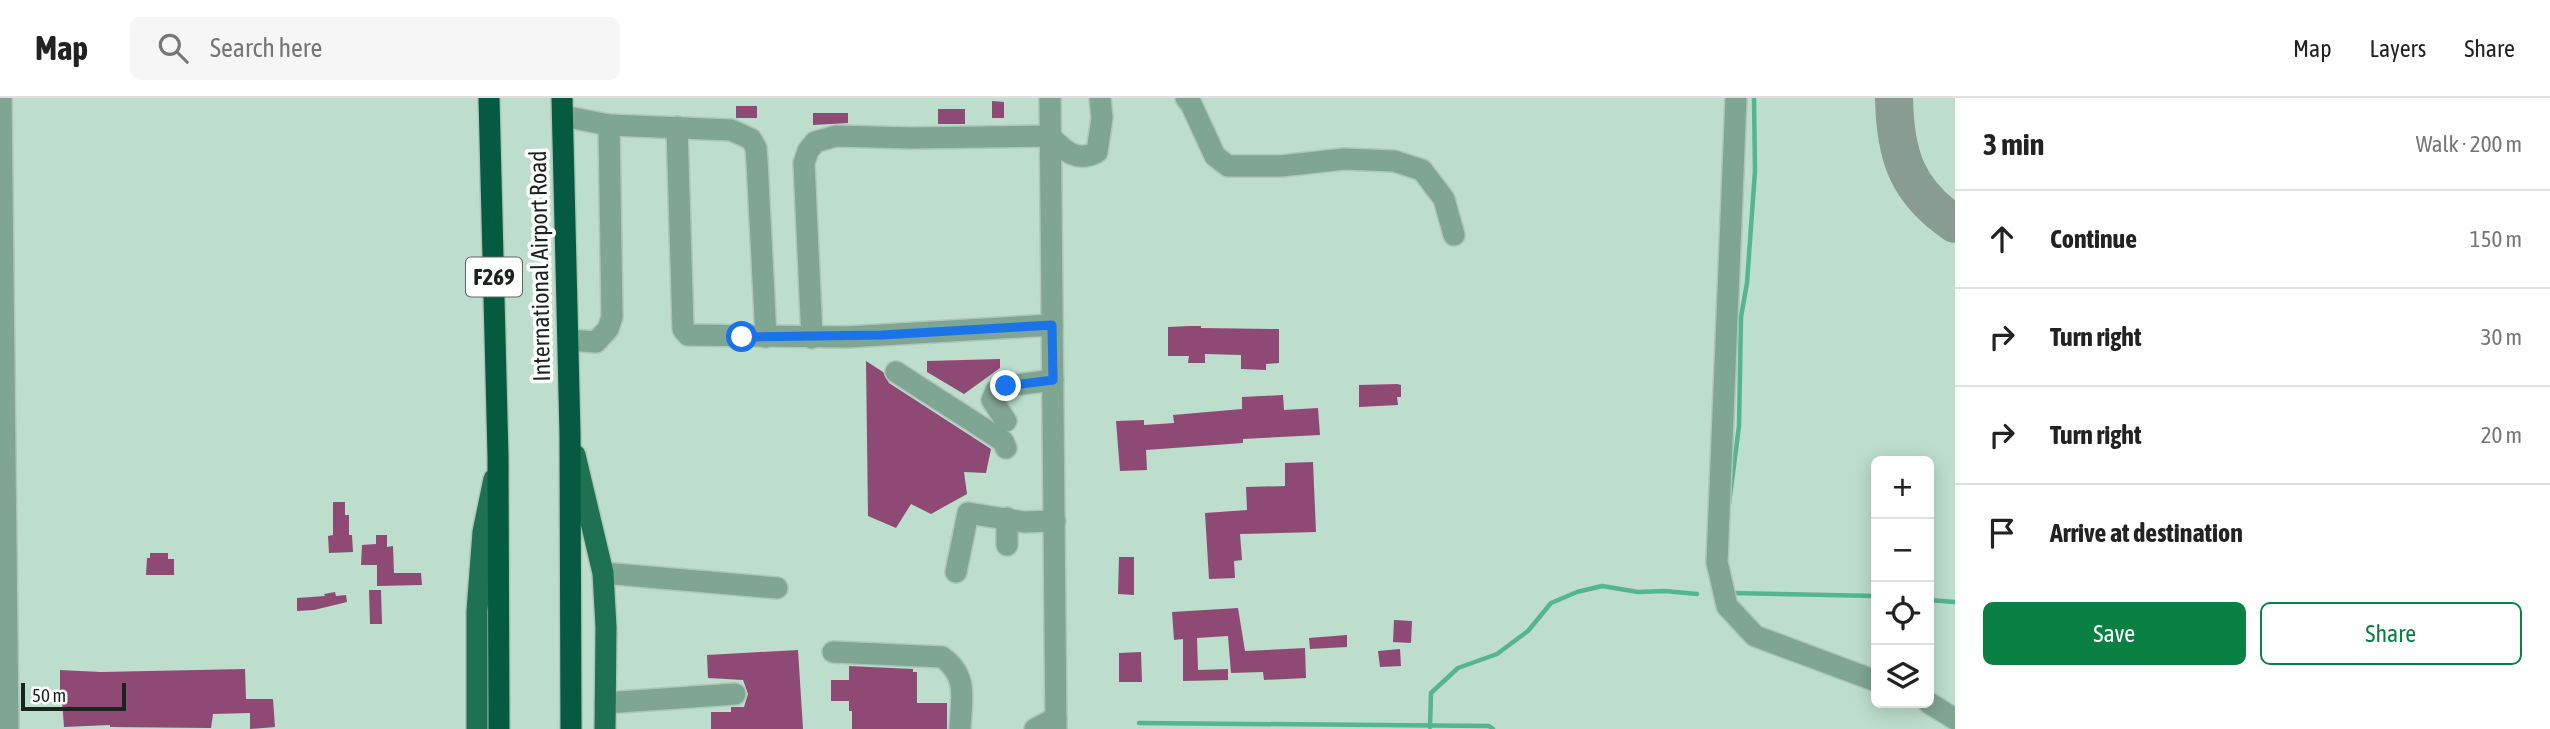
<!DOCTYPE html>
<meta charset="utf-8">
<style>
:root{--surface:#fff;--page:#f6f6f6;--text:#222;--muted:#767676;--line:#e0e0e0;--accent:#0b8043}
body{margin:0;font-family:"Asap Condensed",sans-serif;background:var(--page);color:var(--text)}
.controls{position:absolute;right:21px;bottom:21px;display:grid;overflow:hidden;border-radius:10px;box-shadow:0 4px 18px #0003}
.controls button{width:63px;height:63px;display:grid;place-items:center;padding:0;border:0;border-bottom:2px solid var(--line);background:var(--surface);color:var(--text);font:35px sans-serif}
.scale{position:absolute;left:21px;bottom:18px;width:105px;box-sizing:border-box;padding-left:7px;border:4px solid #1a241f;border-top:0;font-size:19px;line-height:24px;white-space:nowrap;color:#1a241f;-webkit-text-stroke:5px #fff;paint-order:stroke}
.stop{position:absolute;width:21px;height:21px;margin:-16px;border:5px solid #1a73e8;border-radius:50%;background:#fff}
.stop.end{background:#1a73e8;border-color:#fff;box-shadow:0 2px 7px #0008}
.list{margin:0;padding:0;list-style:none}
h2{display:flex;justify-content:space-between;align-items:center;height:91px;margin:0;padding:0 28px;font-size:30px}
h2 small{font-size:23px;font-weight:400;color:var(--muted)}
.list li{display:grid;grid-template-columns:46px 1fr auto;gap:21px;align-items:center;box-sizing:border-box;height:98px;padding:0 28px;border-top:2px solid var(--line)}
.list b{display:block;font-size:26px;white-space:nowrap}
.list em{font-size:23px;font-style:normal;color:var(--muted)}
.actions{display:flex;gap:14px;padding:21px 28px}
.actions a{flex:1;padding:16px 0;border:2px solid var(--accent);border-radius:10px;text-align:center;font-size:24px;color:var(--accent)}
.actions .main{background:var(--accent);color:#fff}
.icon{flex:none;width:38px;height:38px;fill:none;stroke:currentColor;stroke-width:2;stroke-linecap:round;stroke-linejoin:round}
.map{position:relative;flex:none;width:1955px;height:631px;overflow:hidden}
header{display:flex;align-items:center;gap:42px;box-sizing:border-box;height:98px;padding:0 35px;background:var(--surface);border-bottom:2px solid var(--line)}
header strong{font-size:33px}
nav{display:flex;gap:38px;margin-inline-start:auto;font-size:24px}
.search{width:490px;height:63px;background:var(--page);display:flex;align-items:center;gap:18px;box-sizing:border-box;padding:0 24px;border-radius:10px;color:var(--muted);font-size:26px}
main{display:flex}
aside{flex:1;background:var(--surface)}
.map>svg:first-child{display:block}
.built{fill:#bddecd;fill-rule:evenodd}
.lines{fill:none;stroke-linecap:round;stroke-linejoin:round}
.stream{stroke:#55b58e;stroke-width:4.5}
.taxiway{stroke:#889c92;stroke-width:38}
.building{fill:#8e4975}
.minor-casing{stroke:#aec5b9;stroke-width:24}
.major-casing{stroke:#aec5b9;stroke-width:24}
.highway-casing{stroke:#aec5b9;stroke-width:24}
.minor{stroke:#7fa593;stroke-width:21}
.major{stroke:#1e7153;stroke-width:21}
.highway{stroke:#055b40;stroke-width:21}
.route{stroke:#1a73e8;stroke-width:9}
.labels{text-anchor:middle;stroke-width:7;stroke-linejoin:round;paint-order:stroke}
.shield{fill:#fff;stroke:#5f6662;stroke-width:2}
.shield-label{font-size:23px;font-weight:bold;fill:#1a241f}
.street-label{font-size:24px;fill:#1a241f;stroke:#fff}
</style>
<header>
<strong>Map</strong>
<div class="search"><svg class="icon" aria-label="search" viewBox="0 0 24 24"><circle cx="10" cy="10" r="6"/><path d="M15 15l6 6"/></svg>Search here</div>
<nav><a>Map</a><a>Layers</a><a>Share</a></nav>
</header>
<main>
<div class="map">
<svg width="1955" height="631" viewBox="0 0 1955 631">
<rect width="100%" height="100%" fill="#cee8db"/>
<!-- built -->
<path class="built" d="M0,0H1955V631H0ZM1876,363H1929V605H1876Z"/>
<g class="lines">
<!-- stream -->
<g class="stream">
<path d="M1729,406L1739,328L1741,219L1747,185L1755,73L1754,0"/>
<path d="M1730,495L1876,498"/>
<path d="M1929,502L1955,504"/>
<path d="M1139,625L1489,628L1493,631"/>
<path d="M1430,629L1431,595L1458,570L1497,556L1528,533L1551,505L1577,494L1602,488L1638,494L1665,493L1697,496"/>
</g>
<!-- taxiway -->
<path class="taxiway" d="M1894,0C1895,56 1906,93 1955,126"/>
</g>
<!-- building -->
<g class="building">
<path d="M992,3L1004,4V20H992Z"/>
<rect x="736" y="8" width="21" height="12"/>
<rect x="938" y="11" width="27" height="15"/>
<path d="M813,15H848V25L813,27Z"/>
<path d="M1190,228H1201V230L1279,231V265L1266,266V272L1241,271V257L1205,256V265H1188L1189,258H1168V229Z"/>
<path d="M1000,261V270L964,296L927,274V263Z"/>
<path d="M866,263L883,274L889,285L991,351L986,375L964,374L967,396L931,416L911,406L896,430L868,418Z"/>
<path d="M1397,286L1401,287V299H1397L1398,307L1359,309V287Z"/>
<path d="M1283,297L1284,312L1318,310L1320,337L1243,341V345L1146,352L1147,372L1120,373L1116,323L1144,322V327L1174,325L1173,317L1242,311V299Z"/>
<path d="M1313,364L1316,434L1240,436L1242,462L1234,463L1235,480L1209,481L1205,415L1247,412L1246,389L1285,388V365Z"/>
<path d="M333,404H345V417H349V437H352L353,454L329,455L328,438L333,437Z"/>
<path d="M376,437H387V449L393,448L394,475H421L422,487L377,488V467H361L362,447L376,446Z"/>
<path d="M150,455H168V461H174V477H146L147,460H150Z"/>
<path d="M1119,459H1134V497L1118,496Z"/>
<path d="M369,492H381L382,526H370Z"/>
<path d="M335,494L336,498L346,497L347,504L314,512L297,513V500L325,498L324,496Z"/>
<path d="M1238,510L1245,553L1305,550L1306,580L1264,582L1263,574L1231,575L1228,538L1197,540L1198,572L1228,571V582L1183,583V541L1174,542L1172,514Z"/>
<path d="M1394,522L1412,523L1411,545L1393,544Z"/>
<path d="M1347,537V549L1310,551L1309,540Z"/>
<path d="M1400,551L1401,568L1380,569L1378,553Z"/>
<path d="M798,552L803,631H711V614H731V609H744L748,596L743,582L708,580L707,557Z"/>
<path d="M1141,554L1142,584H1119V555Z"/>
<path d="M849,568L913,571V574H917V605H947V631H852V613H849V603H831V582H849Z"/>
<path d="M245,571L246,601H273L275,629L250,631V615L213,616L211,630L110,629V627L64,629L62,602H60V572L101,574Z"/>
</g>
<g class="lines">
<!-- minor casing -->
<g class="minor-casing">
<g id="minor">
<path d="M1,0L8,631"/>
<path d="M1050,0L1056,631"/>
<path d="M1186,0L1191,6L1215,58L1228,68H1281L1344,61L1394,63L1422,72L1444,101L1454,137"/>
<path d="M1736,0L1717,464L1727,508L1755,538L1876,583"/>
<path d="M563,18L609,27L731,32L751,41L756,50L757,63L766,239"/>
<path d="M677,29L683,231L688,237L847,239L1052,227"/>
<path d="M812,240L804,65L808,53L815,44L836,38L912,40L1050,38C1064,53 1077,65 1097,54L1102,20L1100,0"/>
<path d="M568,242L596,244L608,231L612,219L609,27"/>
<path d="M896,274L1003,343L1006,350"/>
<path d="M1006,323L992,302L996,293L1006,288L1053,282"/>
<path d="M1007,447V420"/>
<path d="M956,474L968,415L1024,424L1055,423"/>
<path d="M603,475L777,490"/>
<path d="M833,554L942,559C969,578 961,602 960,631"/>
<path d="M605,605L735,596"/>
<path d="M1929,605L1955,621"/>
<path d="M1035,631L1056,620"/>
</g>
</g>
<!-- major casing -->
<g class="major-casing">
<g id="major">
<path d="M575,357L603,475L606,529L605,631"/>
<path d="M477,631V513L483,434L494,381"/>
</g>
</g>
<!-- highway casing -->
<g class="highway-casing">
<g id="highway">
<path d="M489,0L498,358L499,631"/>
<path d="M562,0L570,336L571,631"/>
</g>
</g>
<!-- minor -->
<use href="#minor" class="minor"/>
<!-- major -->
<use href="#major" class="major"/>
<!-- highway -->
<use href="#highway" class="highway"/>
</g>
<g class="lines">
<!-- route -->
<path class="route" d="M742,239L882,237L1052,227L1053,282L1006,288"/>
</g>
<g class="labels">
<!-- shield labels -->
<rect class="shield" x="466" y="159.5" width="56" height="39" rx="5"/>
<g class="shield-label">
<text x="494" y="187">F269</text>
</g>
<!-- street labels -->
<g class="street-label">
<text transform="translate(540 168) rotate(-91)" y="8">International Airport Road</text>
</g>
</g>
</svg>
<div class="controls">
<button>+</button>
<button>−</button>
<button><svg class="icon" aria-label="locate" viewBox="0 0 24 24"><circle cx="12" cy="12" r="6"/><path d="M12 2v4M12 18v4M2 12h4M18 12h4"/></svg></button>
<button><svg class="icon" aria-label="layers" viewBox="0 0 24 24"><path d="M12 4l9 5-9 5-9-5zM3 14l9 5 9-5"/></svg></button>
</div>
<div class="scale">50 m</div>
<div class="stop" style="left:742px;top:239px"></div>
<div class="stop end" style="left:1006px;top:288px"></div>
</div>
<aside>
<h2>3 min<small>Walk · 200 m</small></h2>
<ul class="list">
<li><svg class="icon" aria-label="ahead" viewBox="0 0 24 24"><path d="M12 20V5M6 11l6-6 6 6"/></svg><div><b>Continue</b></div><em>150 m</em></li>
<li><svg class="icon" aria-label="right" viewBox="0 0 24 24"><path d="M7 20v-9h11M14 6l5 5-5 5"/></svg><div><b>Turn right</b></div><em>30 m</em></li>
<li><svg class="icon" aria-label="right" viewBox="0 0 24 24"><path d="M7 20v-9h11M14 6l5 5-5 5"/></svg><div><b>Turn right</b></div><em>20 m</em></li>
<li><svg class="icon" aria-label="arrive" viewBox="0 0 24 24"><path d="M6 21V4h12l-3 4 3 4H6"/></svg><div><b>Arrive at destination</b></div></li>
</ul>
<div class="actions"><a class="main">Save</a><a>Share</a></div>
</aside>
</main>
